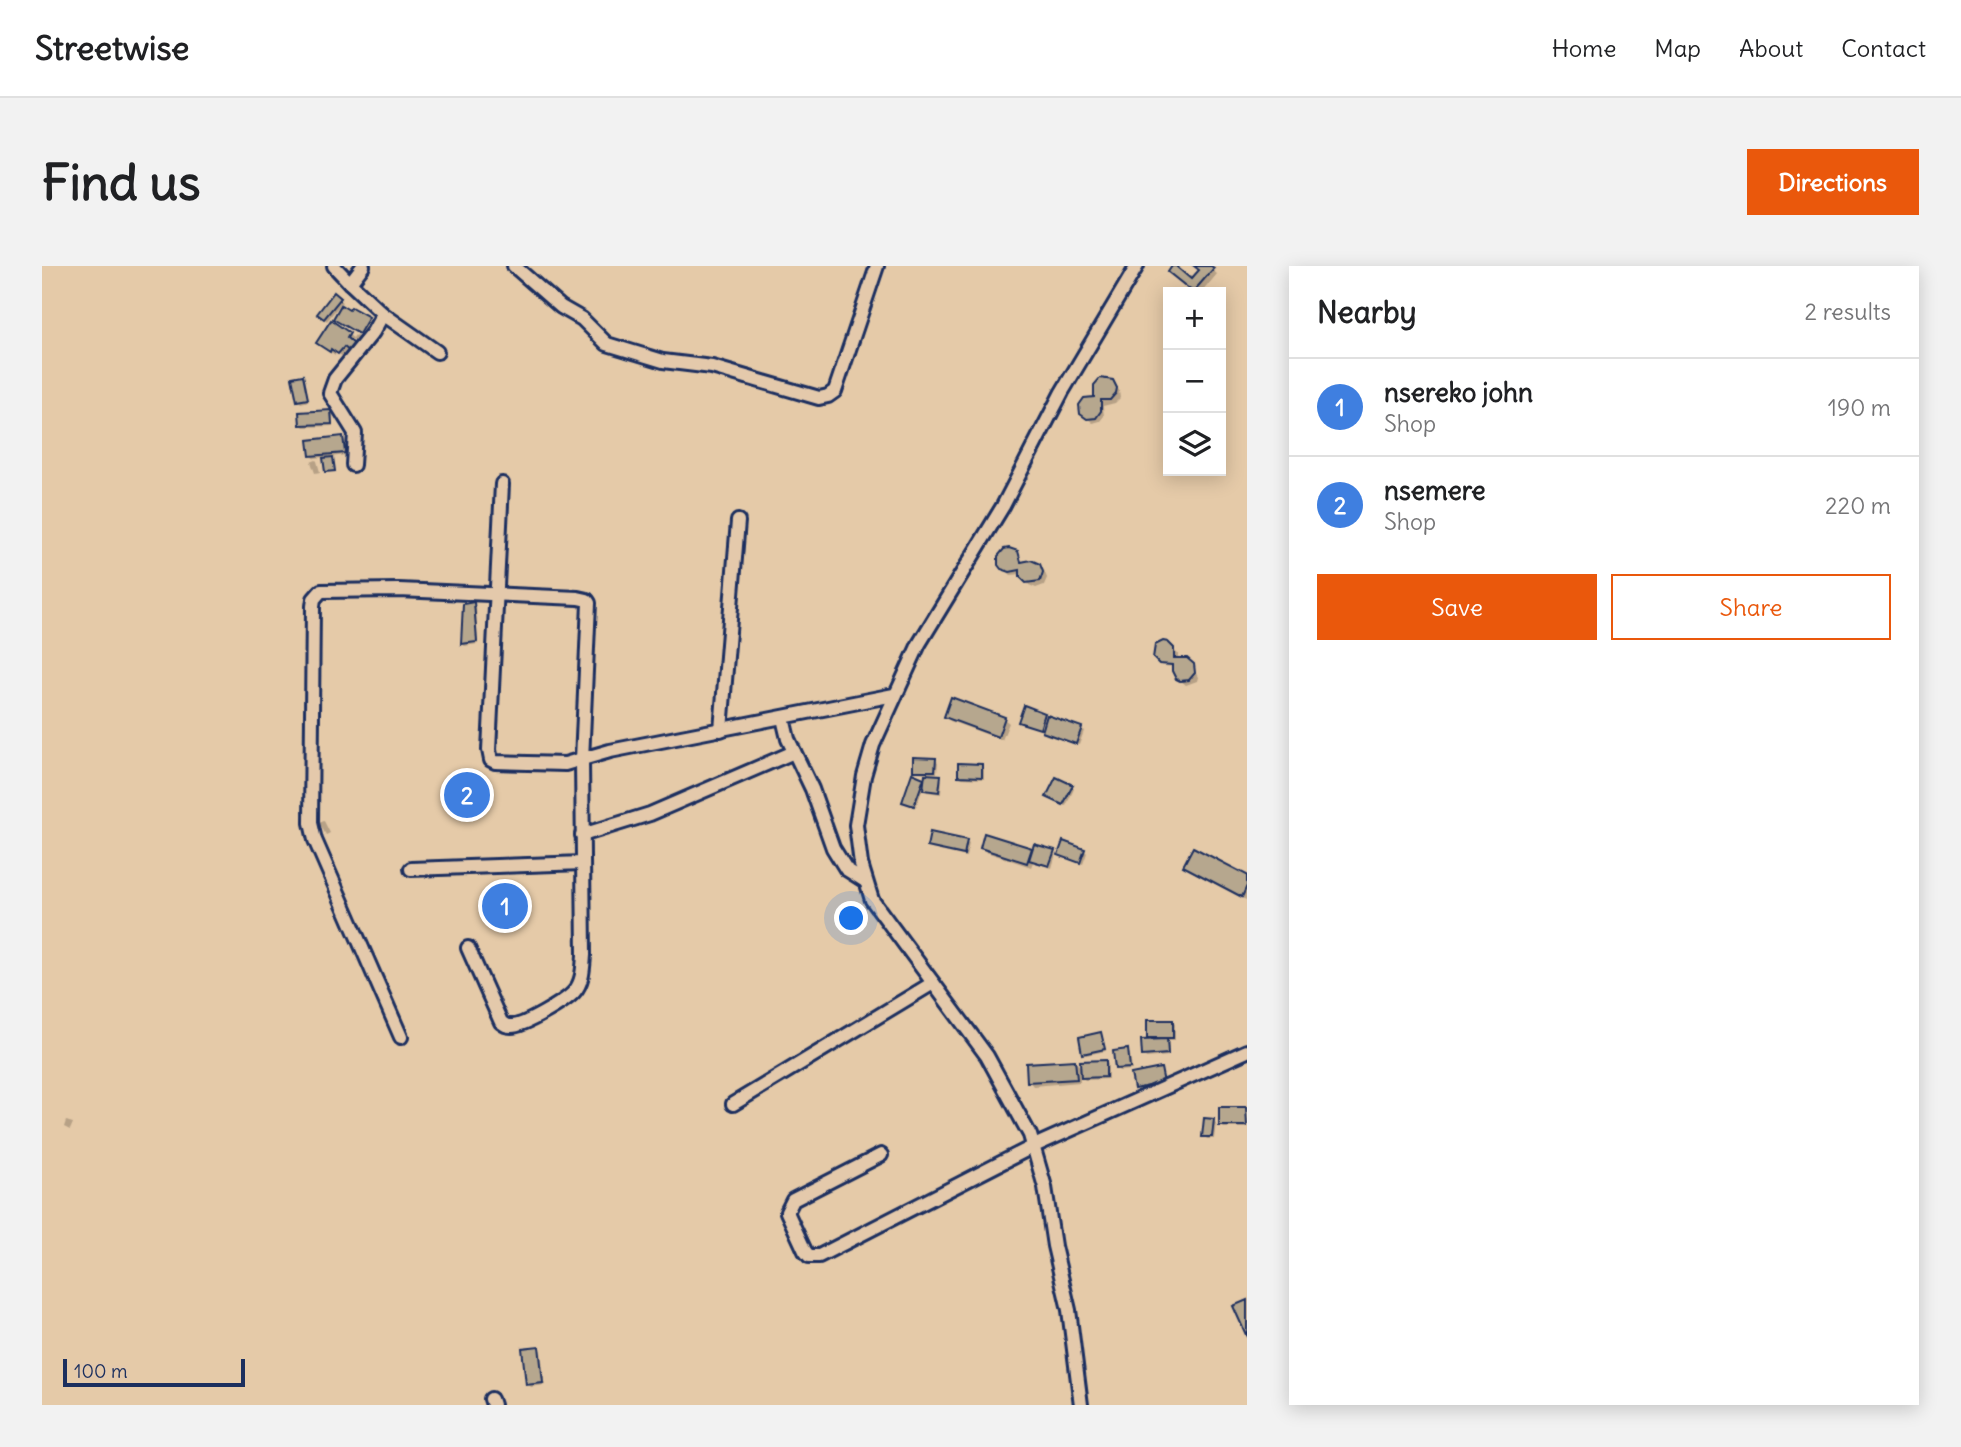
<!DOCTYPE html>
<meta charset="utf-8">
<style>
:root{--surface:#fff;--page:#f2f2f2;--text:#202124;--muted:#757577;--line:#e0e0e0;--accent:#ea580c}
body{margin:0;font-family:Delius,sans-serif;background:var(--page);color:var(--text)}
.controls{position:absolute;right:21px;top:21px;display:grid;overflow:hidden;border-radius:0px;box-shadow:0 4px 18px #0003}
.controls button{width:63px;height:63px;display:grid;place-items:center;padding:0;border:0;border-bottom:2px solid var(--line);background:var(--surface);color:var(--text);font:35px sans-serif}
.scale{position:absolute;left:21px;bottom:18px;width:182px;box-sizing:border-box;padding-left:7px;border:4px solid #1b2f5e;border-top:0;font-size:19px;line-height:24px;white-space:nowrap;color:#1b2f5e;-webkit-text-stroke:5px #e4c9ab;paint-order:stroke}
.you{position:absolute;left:810px;top:653px;width:24px;height:24px;margin:-18px;border:5px solid #fff;border-radius:50%;background:#1a73e8;box-shadow:0 0 0 10px #1a73e833}
.badge{display:grid;place-items:center;width:46px;height:46px;border-radius:50%;background:var(--accent);color:#fff;font-size:23px;font-weight:700}
.pin{position:absolute;translate:-50% -50%;border:4px solid #fff;box-shadow:0 2px 7px #0006}
.list{margin:0;padding:0;list-style:none}
h2{display:flex;justify-content:space-between;align-items:center;height:91px;margin:0;padding:0 28px;font-size:30px}
h2 small{font-size:23px;font-weight:400;color:var(--muted)}
.list li{display:grid;grid-template-columns:46px 1fr auto;gap:21px;align-items:center;box-sizing:border-box;height:98px;padding:0 28px;border-top:2px solid var(--line)}
.list b{display:block;font-size:26px;white-space:nowrap}
.list p{margin:0;font-size:23px;white-space:nowrap;color:var(--muted)}
.list em{font-size:23px;font-style:normal;color:var(--muted)}
.actions{display:flex;gap:14px;padding:21px 28px}
.actions a{flex:1;padding:16px 0;border:2px solid var(--accent);border-radius:0px;text-align:center;font-size:24px;color:var(--accent)}
.actions .main{background:var(--accent);color:#fff}
.icon{flex:none;width:38px;height:38px;fill:none;stroke:currentColor;stroke-width:2;stroke-linecap:round;stroke-linejoin:round}
.map{position:relative;flex:none;width:1205px;height:1139px;overflow:hidden;border-radius:0px}
header{display:flex;align-items:center;gap:42px;box-sizing:border-box;height:98px;padding:0 35px;background:var(--surface);border-bottom:2px solid var(--line)}
header strong{font-size:33px}
nav{display:flex;gap:38px;margin-inline-start:auto;font-size:24px}
.intro{display:flex;align-items:center;justify-content:space-between;box-sizing:border-box;height:168px;padding:0 42px}
h1{margin:0;font-size:49px}
.button{padding:18px 32px;border-radius:0px;background:var(--accent);color:#fff;font-size:24px;font-weight:700}
main{display:flex;gap:42px;padding:0 42px}
aside{flex:1;background:var(--surface);border-radius:0px;box-shadow:0 4px 18px #0003}
.map>svg:first-child{display:block}
.shadow{fill:#0003}
.building{fill:#b6a78e;stroke:#1b2f5e;stroke-width:2}
.lines{fill:none;stroke-linecap:round;stroke-linejoin:round}
.minor-casing{stroke:#1b2f5e;stroke-width:18}
.minor{stroke:#e4c9ab;stroke-width:12}
</style>
<header>
<strong>Streetwise</strong>
<nav><a>Home</a><a>Map</a><a>About</a><a>Contact</a></nav>
</header>
<div class="intro"><h1>Find us</h1><a class="button">Directions</a></div>
<main>
<div class="map">
<svg width="1205" height="1139" viewBox="0 0 1205 1139">
<rect width="100%" height="100%" fill="#e5caa8"/>
<filter id="ink" filterUnits="userSpaceOnUse"><feTurbulence type="fractalNoise" baseFrequency=".0143" numOctaves="2"/><feDisplacementMap in="SourceGraphic" scale="14" xChannelSelector="R" yChannelSelector="G"/><feConvolveMatrix kernelMatrix="1 2 1 2 8 2 1 2 1" color-interpolation-filters="sRGB"/></filter>
<g filter="url(#ink)">
<!-- shadow -->
<g class="shadow">
<path d="M1133,0L1150,16L1159,4L1153,0H1166L1175,8L1160,26H1153L1133,10Z"/>
<path d="M292,29L300,36L285,55L277,48Z"/>
<path d="M326,52L328,55L320,69L296,55Z"/>
<path d="M290,57L311,72L313,69L320,74L318,78L311,74L308,77L315,84L313,88L307,84L301,91L294,86L293,89L281,81Z"/>
<path d="M261,111L263,113L267,135L259,137L256,134Z"/>
<path d="M1066,114L1077,124L1078,132L1073,137L1061,140L1062,150L1058,155L1051,157L1045,152Z"/>
<path d="M288,145L291,148V160L262,161L260,159Z"/>
<path d="M301,172L303,175L304,189L289,191L291,194L293,206L284,205L283,191L272,192L275,195L278,206L273,207L269,196L274,194L269,190Z"/>
<path d="M974,287L981,298L997,299L1002,304L1005,312L1002,319L994,322L987,319L980,308L969,309L958,298Z"/>
<path d="M431,338L434,340L436,378L423,380L420,378Z"/>
<path d="M1125,378L1136,388V394L1149,398L1156,411L1155,415L1144,419L1138,414L1132,402L1119,399L1135,402L1147,401L1115,395L1112,387L1114,380Z"/>
<path d="M1002,448L1039,462L1042,465L1037,479L1004,469L1002,465L978,455Z"/>
<path d="M904,451L962,453L967,457L960,474L908,455Z"/>
<path d="M893,494L896,496L895,507H885V510L898,511L900,514L899,528L885,526L881,522L874,541L865,538L862,536L881,513L883,516L885,507L875,506L873,504Z"/>
<path d="M939,499L942,502V513L920,512L917,509Z"/>
<path d="M1029,520L1032,523L1024,540L1009,533Z"/>
<path d="M282,555L288,567L284,569L277,557Z"/>
<path d="M924,576L927,578L924,591L889,583L887,581Z"/>
<path d="M940,582L989,584L991,586H1012L1014,588L1010,602L991,596L989,601L944,586Z"/>
<path d="M1151,583L1205,611L1204,634L1147,604L1143,600Z"/>
<path d="M1042,584L1045,587L1041,598L1018,589Z"/>
<path d="M1130,756L1133,758V774H1127V790L1104,792L1102,789L1111,775L1107,771Z"/>
<path d="M1059,768L1064,785L1044,789L1042,787Z"/>
<path d="M1085,785L1088,788L1090,804L1077,805L1075,802Z"/>
<path d="M1033,795L1040,803L1063,795L1066,798V813L1043,814L1038,809V816L991,820L987,815Z"/>
<path d="M1119,804L1124,819L1096,825L1094,822Z"/>
<path d="M1204,843L1205,862H1182L1179,860Z"/>
<path d="M24,855L31,857L28,864L22,861Z"/>
<path d="M1171,855L1174,857L1172,873H1165L1162,870Z"/>
<path d="M496,1082L499,1085L503,1119L489,1121L486,1118Z"/>
</g>
<!-- building -->
<g class="building">
<path d="M1130,0H1137L1136,2L1149,13L1157,4L1152,0H1169L1172,2L1151,26L1126,6Z"/>
<path d="M292,26L299,32L282,53L275,48Z"/>
<path d="M299,39L307,44L309,41L327,51L317,68L291,53Z"/>
<path d="M289,54L308,67L305,72L312,78L307,85L302,81L296,88L289,83L288,86L274,77Z"/>
<path d="M261,109L266,133L255,135L250,111Z"/>
<path d="M1058,112L1071,114L1075,122L1074,127L1068,134H1059V145L1054,152L1045,153L1038,148L1037,139L1042,132L1052,131V119Z"/>
<path d="M289,144L290,158L258,159L257,146Z"/>
<path d="M301,170L303,187L268,190L266,174Z"/>
<path d="M291,191L293,205L283,206L281,192Z"/>
<path d="M967,282L976,285L979,296L989,294L998,298L1001,306L998,315L984,317L978,311V304L968,306L959,303L956,299V290L962,283Z"/>
<path d="M432,336L435,376L419,378L421,338Z"/>
<path d="M1121,375L1126,376L1132,382V392H1145L1152,398L1153,407L1147,414L1138,415L1134,413L1130,405V399L1117,398L1111,392L1113,379Z"/>
<path d="M909,431L963,451L956,471L902,451Z"/>
<path d="M982,439L1003,447L998,463L976,456Z"/>
<path d="M1005,449L1040,461L1034,478L1000,466Z"/>
<path d="M871,491L894,492L893,505H871Z"/>
<path d="M916,497L940,498V511L916,510Z"/>
<path d="M870,507L882,512L872,540L860,536Z"/>
<path d="M883,508L899,509L897,526L881,524Z"/>
<path d="M1014,511L1031,519L1021,539L1004,531Z"/>
<path d="M888,566L925,574L922,589L885,581Z"/>
<path d="M942,567L990,582L985,597L938,582Z"/>
<path d="M1021,575L1043,583L1038,597L1016,589Z"/>
<path d="M992,578L1013,584L1007,600L987,594Z"/>
<path d="M1151,581L1205,609V620L1200,631L1141,600Z"/>
<rect x="1105" y="754" width="26" height="18"/>
<path d="M1059,766L1063,783L1040,788L1037,771Z"/>
<path d="M1125,773L1126,788L1100,790L1099,774Z"/>
<path d="M1086,783L1088,802L1073,803L1071,785Z"/>
<path d="M1033,794L1035,813L985,816L984,797Z"/>
<path d="M1064,794V811L1039,812L1038,795Z"/>
<path d="M1119,802L1122,817L1092,823L1089,808Z"/>
<path d="M1177,841H1204L1205,860H1177Z"/>
<path d="M1162,852L1172,853L1170,871H1160Z"/>
<path d="M1205,1034V1071L1191,1040Z"/>
<path d="M497,1080L501,1117L484,1119L480,1082Z"/>
</g>
<g class="lines">
<!-- minor casing -->
<g class="minor-casing">
<g id="minor">
<path d="M292,0L308,17L321,0"/>
<path d="M472,0L519,41L540,53L565,78L621,95L670,101L777,132L786,130L793,125L835,0"/>
<path d="M308,17L341,48L395,86"/>
<path d="M311,199L313,167L288,127L293,113L331,66L341,48"/>
<path d="M460,218L447,484L449,494L453,496L523,498L568,485L852,429"/>
<path d="M741,452L746,473L770,523L791,582L804,603L823,615"/>
<path d="M679,464L696,255"/>
<path d="M540,569L608,548L752,486"/>
<path d="M369,603L541,597"/>
<path d="M359,771L273,574L269,557L271,340L272,333L279,325L357,324L536,332L545,334L547,337L540,494L542,689C541,702 541,716 532,726C524,735 481,761 469,760C464,760 463,759 459,756L426,682"/>
<path d="M691,838L891,717"/>
<path d="M839,889L751,934L745,946L763,985L767,990H777L992,880L1205,785"/>
<path d="M449,1133L451,1139"/>
<path d="M1039,1139L1027,1044L1012,980L1003,921L988,869L945,790L830,634L819,598L814,559L822,510L831,479L877,378L961,240L1020,126L1095,0"/>
</g>
</g>
<!-- minor -->
<use href="#minor" class="minor"/>
</g>
</g>
</svg>
<div class="controls">
<button>+</button>
<button>−</button>
<button><svg class="icon" aria-label="layers" viewBox="0 0 24 24"><path d="M12 4l9 5-9 5-9-5zM3 14l9 5 9-5"/></svg></button>
</div>
<div class="scale">100 m</div>
<div class="you"></div>
<div class="pin badge" style="left:463px;top:640px;background:#3f7fe0">1</div>
<div class="pin badge" style="left:425px;top:529px;background:#3f7fe0">2</div>
</div>
<aside>
<h2>Nearby<small>2 results</small></h2>
<ul class="list">
<li><span class="badge" style="background:#3f7fe0">1</span><div><b>nsereko john</b><p>Shop</p></div><em>190 m</em></li>
<li><span class="badge" style="background:#3f7fe0">2</span><div><b>nsemere</b><p>Shop</p></div><em>220 m</em></li>
</ul>
<div class="actions"><a class="main">Save</a><a>Share</a></div>
</aside>
</main>
